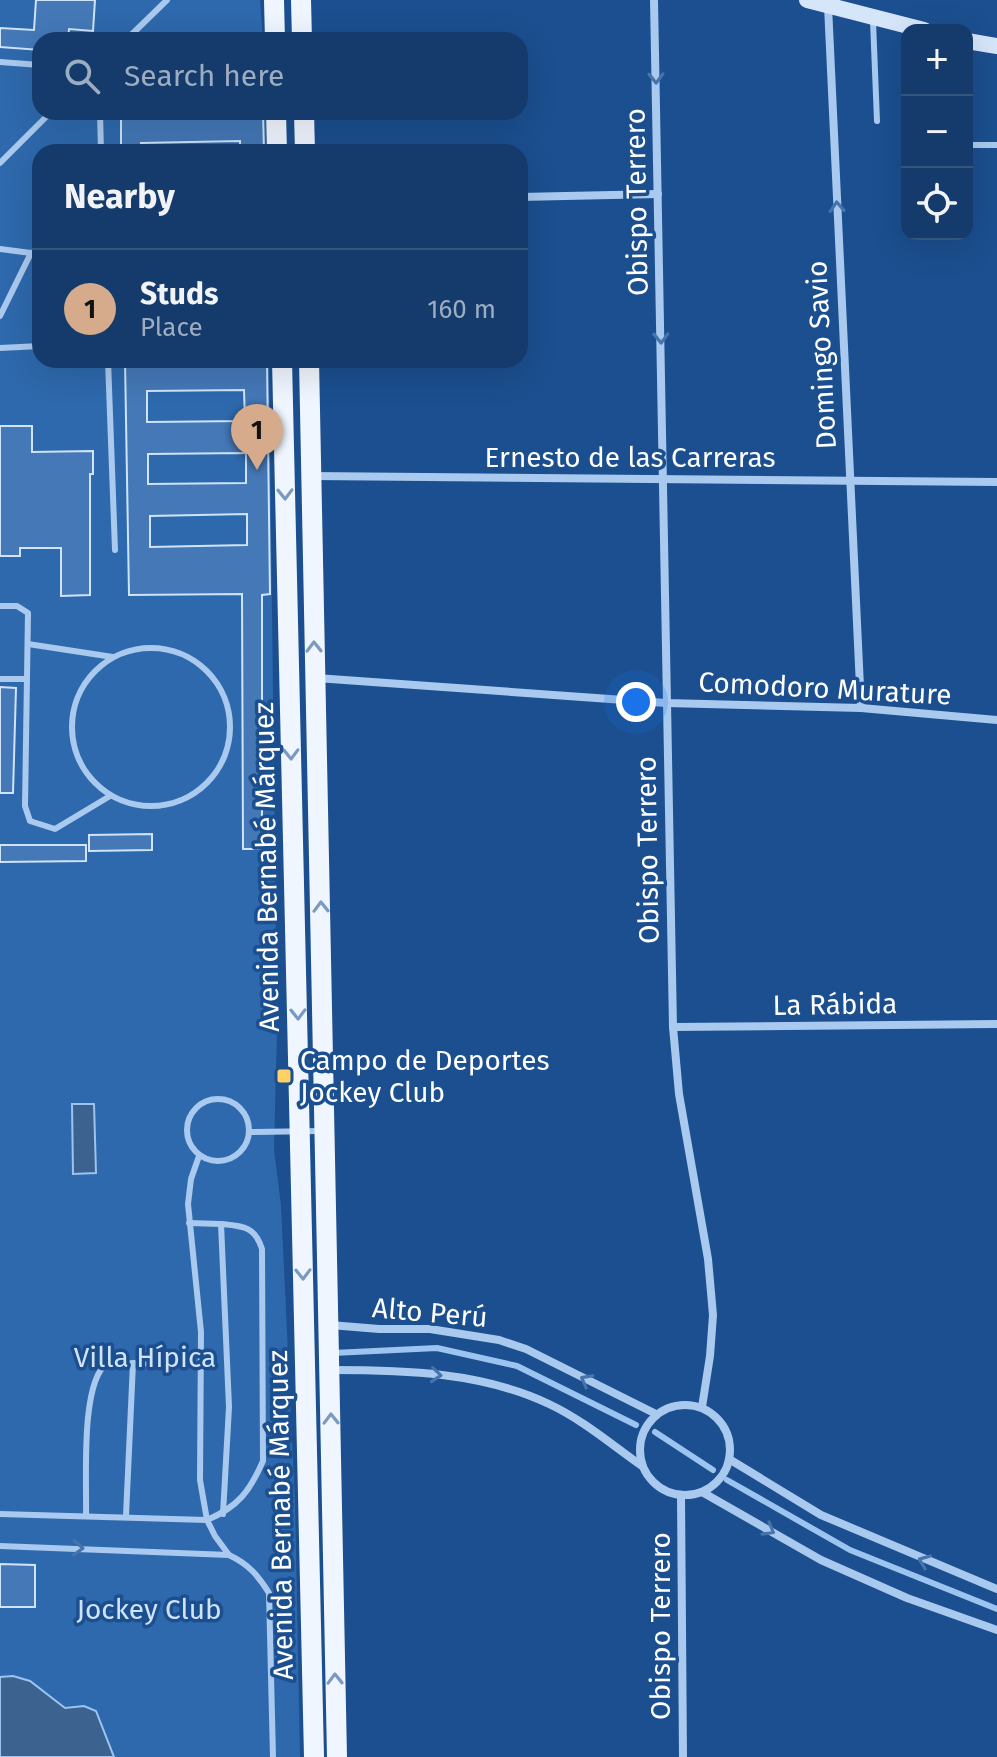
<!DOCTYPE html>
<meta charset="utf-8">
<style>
:root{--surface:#143b6b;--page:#214673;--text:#f1f3f6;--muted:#9dadc1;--line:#33557e;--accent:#d6ab8b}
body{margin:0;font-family:"Fira Sans",sans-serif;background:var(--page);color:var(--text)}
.controls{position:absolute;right:24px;top:24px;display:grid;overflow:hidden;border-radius:16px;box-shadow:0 8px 32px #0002}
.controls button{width:72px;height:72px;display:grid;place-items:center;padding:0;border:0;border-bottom:2px solid var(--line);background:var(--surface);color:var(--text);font:40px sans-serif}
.you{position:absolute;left:636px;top:702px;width:28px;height:28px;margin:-20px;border:6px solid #fff;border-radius:50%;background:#1a73e8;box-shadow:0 0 0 12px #1a73e833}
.badge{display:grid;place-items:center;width:52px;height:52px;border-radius:50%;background:var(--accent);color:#111;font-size:26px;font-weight:700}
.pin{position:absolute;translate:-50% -66px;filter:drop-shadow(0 2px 4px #0008)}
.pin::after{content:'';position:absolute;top:42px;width:28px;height:24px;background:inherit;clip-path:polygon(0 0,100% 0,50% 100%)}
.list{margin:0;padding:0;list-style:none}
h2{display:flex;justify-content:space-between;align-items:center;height:104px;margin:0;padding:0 32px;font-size:34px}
h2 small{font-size:26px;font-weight:400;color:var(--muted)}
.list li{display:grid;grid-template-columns:52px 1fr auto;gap:24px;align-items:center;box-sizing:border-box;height:120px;padding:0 32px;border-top:2px solid var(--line)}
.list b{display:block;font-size:30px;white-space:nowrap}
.list p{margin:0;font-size:26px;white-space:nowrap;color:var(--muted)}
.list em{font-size:26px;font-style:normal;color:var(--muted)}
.icon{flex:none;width:44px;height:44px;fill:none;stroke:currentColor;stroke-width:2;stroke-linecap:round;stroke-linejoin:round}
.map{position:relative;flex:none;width:997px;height:1757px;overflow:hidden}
.search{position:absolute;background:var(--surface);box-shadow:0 8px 32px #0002;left:32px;top:32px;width:496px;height:88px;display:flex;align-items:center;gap:20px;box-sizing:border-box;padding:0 28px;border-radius:24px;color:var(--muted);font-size:30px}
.panel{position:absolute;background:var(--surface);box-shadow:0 8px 32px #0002;left:32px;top:144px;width:496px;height:224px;border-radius:24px}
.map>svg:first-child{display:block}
.green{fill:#2e69ad}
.water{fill:#3c6290;stroke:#9cc4f0;stroke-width:2}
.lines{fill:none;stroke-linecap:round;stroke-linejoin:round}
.stream{stroke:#9cc4f0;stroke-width:6}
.building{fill:#4478b7;stroke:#cfe3fa;stroke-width:2;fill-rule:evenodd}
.service{stroke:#a9c9ee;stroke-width:6}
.minor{stroke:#a9c9ee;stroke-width:8}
.secondary{stroke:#d6e6fa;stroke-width:16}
.primary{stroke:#f0f6ff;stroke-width:20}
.oneway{stroke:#4674ac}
.oneway2{stroke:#7b9ac1}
.poi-dot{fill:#ffd166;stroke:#1b4f8f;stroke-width:3}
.labels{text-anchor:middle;stroke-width:7;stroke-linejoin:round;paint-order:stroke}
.street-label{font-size:28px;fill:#fff;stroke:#1b4f8f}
.poi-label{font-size:28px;fill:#fff;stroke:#1b4f8f;text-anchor:start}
.park-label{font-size:28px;fill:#cfe3fa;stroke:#1b4f8f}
</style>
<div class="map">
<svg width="997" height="1757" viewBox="0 0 997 1757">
<rect width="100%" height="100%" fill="#1b4f8f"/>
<!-- green -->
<path class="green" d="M0,0H260L263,40H40V112H266V152H40V360H269L277,1030L274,1150L281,1205L295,1501L300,1757H0Z"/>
<!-- water -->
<g class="water">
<path d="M72,1104H94L96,1173L73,1174Z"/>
<path d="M13,1676L30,1681L65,1708L84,1706L96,1711L114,1757H0V1677Z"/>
</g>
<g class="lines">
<!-- stream -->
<g class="stream">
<path d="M333,1353L437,1348L517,1366L636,1425"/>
<path d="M655,1432L713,1470"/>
<path d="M727,1480L850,1550L997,1609"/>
</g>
</g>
<!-- building -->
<g class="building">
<path d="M36,0H95L93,31L69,29L68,40H40V50L0,47V28L34,30Z"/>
<path d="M121,112H263L264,152H240V141L141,143V147H121Z"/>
<path d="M125,360H267L270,594L262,595V707H273V760H262V849H243L242,594L129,595ZM244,390L245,421L147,422V391ZM246,453V483L148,484V454ZM247,514V545L150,547V516Z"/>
<path d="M0,426H32V452L93,451V474H90V595L61,596V548H20V556H0Z"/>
<path d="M0,687L16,688L13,793H0Z"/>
<path d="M152,834V850L89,851V835Z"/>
<path d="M0,845H86V861L0,862Z"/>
<path d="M0,1564L35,1565V1607H0Z"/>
</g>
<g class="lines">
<!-- service -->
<g class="service">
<path d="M873,21L877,121"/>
<path d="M126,40L167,0"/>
<path d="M0,62L40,65"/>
<path d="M100,112L101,152"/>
<path d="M967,145H997"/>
<path d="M0,163L51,112"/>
<path d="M0,249L31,253L40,251"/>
<path d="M0,316L31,253"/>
<path d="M0,348L40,346"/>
<path d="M108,360L115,550"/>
<path d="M0,606H17L28,613L25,806L30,821L55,829L110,796"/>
<path d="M28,644L113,657"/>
<circle cx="151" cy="727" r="79"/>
<path d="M0,679H26"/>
<circle cx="218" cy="1130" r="31"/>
<path d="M249,1132L321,1131"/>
<path d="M199,1156L191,1179L188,1204L201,1332L200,1480L207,1520L215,1536L229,1555"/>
<path d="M189,1223L221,1224L229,1407L223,1514"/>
<path d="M0,1514L207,1520C238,1507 250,1491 263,1461L262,1249C255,1226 242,1226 221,1224"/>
<path d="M86,1515C87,1481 80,1383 107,1363L202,1364"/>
<path d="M126,1516L133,1363"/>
<path d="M0,1546L229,1555C248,1564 258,1575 269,1593L273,1757"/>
</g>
<!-- minor -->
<g class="minor">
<path d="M654,0L673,1027L679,1094L708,1259L713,1315L710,1356L702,1407"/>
<path d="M828,6L861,708"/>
<path d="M520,197L658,194"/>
<path d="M311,476L997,482"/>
<path d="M316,678L666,703L861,708L997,720"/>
<path d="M673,1027L997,1024"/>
<path d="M330,1325L379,1329H430L499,1340L526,1349L656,1414"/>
<path d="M331,1370C404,1370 482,1372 549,1404C583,1420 612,1445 642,1466"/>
<circle cx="685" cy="1450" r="45"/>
<path d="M729,1459L821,1515L997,1589"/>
<path d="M702,1492L821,1560L907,1598L997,1630"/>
<path d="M681,1495L683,1757"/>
</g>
<!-- secondary -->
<g class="secondary">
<path d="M807,0L924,30"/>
<path d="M967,41L997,46"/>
</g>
<!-- primary -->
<g class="primary">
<path d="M274,0L275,40"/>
<path d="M301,0L302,40"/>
<path d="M276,112L277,152"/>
<path d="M304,112L305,152"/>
<path d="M282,360L314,1757"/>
<path d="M309,360L337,1757"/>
</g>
</g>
<!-- one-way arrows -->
<defs><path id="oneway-chevron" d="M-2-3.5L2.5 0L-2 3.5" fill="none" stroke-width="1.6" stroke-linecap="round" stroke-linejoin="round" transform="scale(2)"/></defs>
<g class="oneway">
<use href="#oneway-chevron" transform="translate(656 78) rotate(89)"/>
<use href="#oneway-chevron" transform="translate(837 207) rotate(-93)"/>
<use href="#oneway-chevron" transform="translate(661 338) rotate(89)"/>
<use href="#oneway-chevron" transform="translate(436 1375) rotate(5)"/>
<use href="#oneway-chevron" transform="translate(586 1380) rotate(-152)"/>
<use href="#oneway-chevron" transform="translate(769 1530) rotate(30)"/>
<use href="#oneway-chevron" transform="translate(78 1548) rotate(2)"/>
<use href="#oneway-chevron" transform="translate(924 1561) rotate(-158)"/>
</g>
<g class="oneway2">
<use href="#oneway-chevron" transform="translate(285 494) rotate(89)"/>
<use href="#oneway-chevron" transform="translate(314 647) rotate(-91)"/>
<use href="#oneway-chevron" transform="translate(291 754) rotate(89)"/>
<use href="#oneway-chevron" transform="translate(321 907) rotate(-91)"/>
<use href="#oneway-chevron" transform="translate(298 1014) rotate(89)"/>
<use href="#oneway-chevron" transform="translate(303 1274) rotate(89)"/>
<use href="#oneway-chevron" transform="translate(331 1419) rotate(-91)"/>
<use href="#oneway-chevron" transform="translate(335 1679) rotate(-91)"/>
</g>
<!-- markers -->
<rect class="poi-dot" x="276" y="1068" width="16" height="16" rx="4"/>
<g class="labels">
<!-- street labels -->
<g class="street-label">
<text transform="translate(636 202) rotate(-91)" y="10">Obispo Terrero</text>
<text transform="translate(821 355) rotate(-93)" y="10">Domingo Savio</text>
<text x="630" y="467">Ernesto de las Carreras</text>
<text transform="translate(825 688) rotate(3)" y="10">Comodoro Murature</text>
<text transform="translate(647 850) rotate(-91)" y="10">Obispo Terrero</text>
<text transform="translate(266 867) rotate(-91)" y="10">Avenida Bernabé Márquez</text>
<text transform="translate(835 1004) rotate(-1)" y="10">La Rábida</text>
<text transform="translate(430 1312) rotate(5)" y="10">Alto Perú</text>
<text transform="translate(280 1515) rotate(-91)" y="10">Avenida Bernabé Márquez</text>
<text transform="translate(660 1626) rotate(-90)" y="10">Obispo Terrero</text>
</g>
<!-- poi labels -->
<g class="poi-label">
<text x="300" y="1070">Campo de Deportes<tspan x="300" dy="32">Jockey Club</tspan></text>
</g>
<!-- park labels -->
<g class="park-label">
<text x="145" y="1367">Villa Hípica</text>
<text x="149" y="1619">Jockey Club</text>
</g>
</g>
</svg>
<div class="controls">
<button>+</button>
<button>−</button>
<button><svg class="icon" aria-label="locate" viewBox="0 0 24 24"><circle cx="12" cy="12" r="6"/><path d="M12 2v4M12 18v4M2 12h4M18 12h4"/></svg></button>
</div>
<div class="you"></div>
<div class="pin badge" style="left:257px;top:470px">1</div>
<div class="search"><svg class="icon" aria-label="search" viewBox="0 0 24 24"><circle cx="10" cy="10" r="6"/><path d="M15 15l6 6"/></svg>Search here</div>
<section class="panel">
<h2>Nearby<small></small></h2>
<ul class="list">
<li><span class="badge">1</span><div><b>Studs</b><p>Place</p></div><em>160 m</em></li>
</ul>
</section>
</div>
